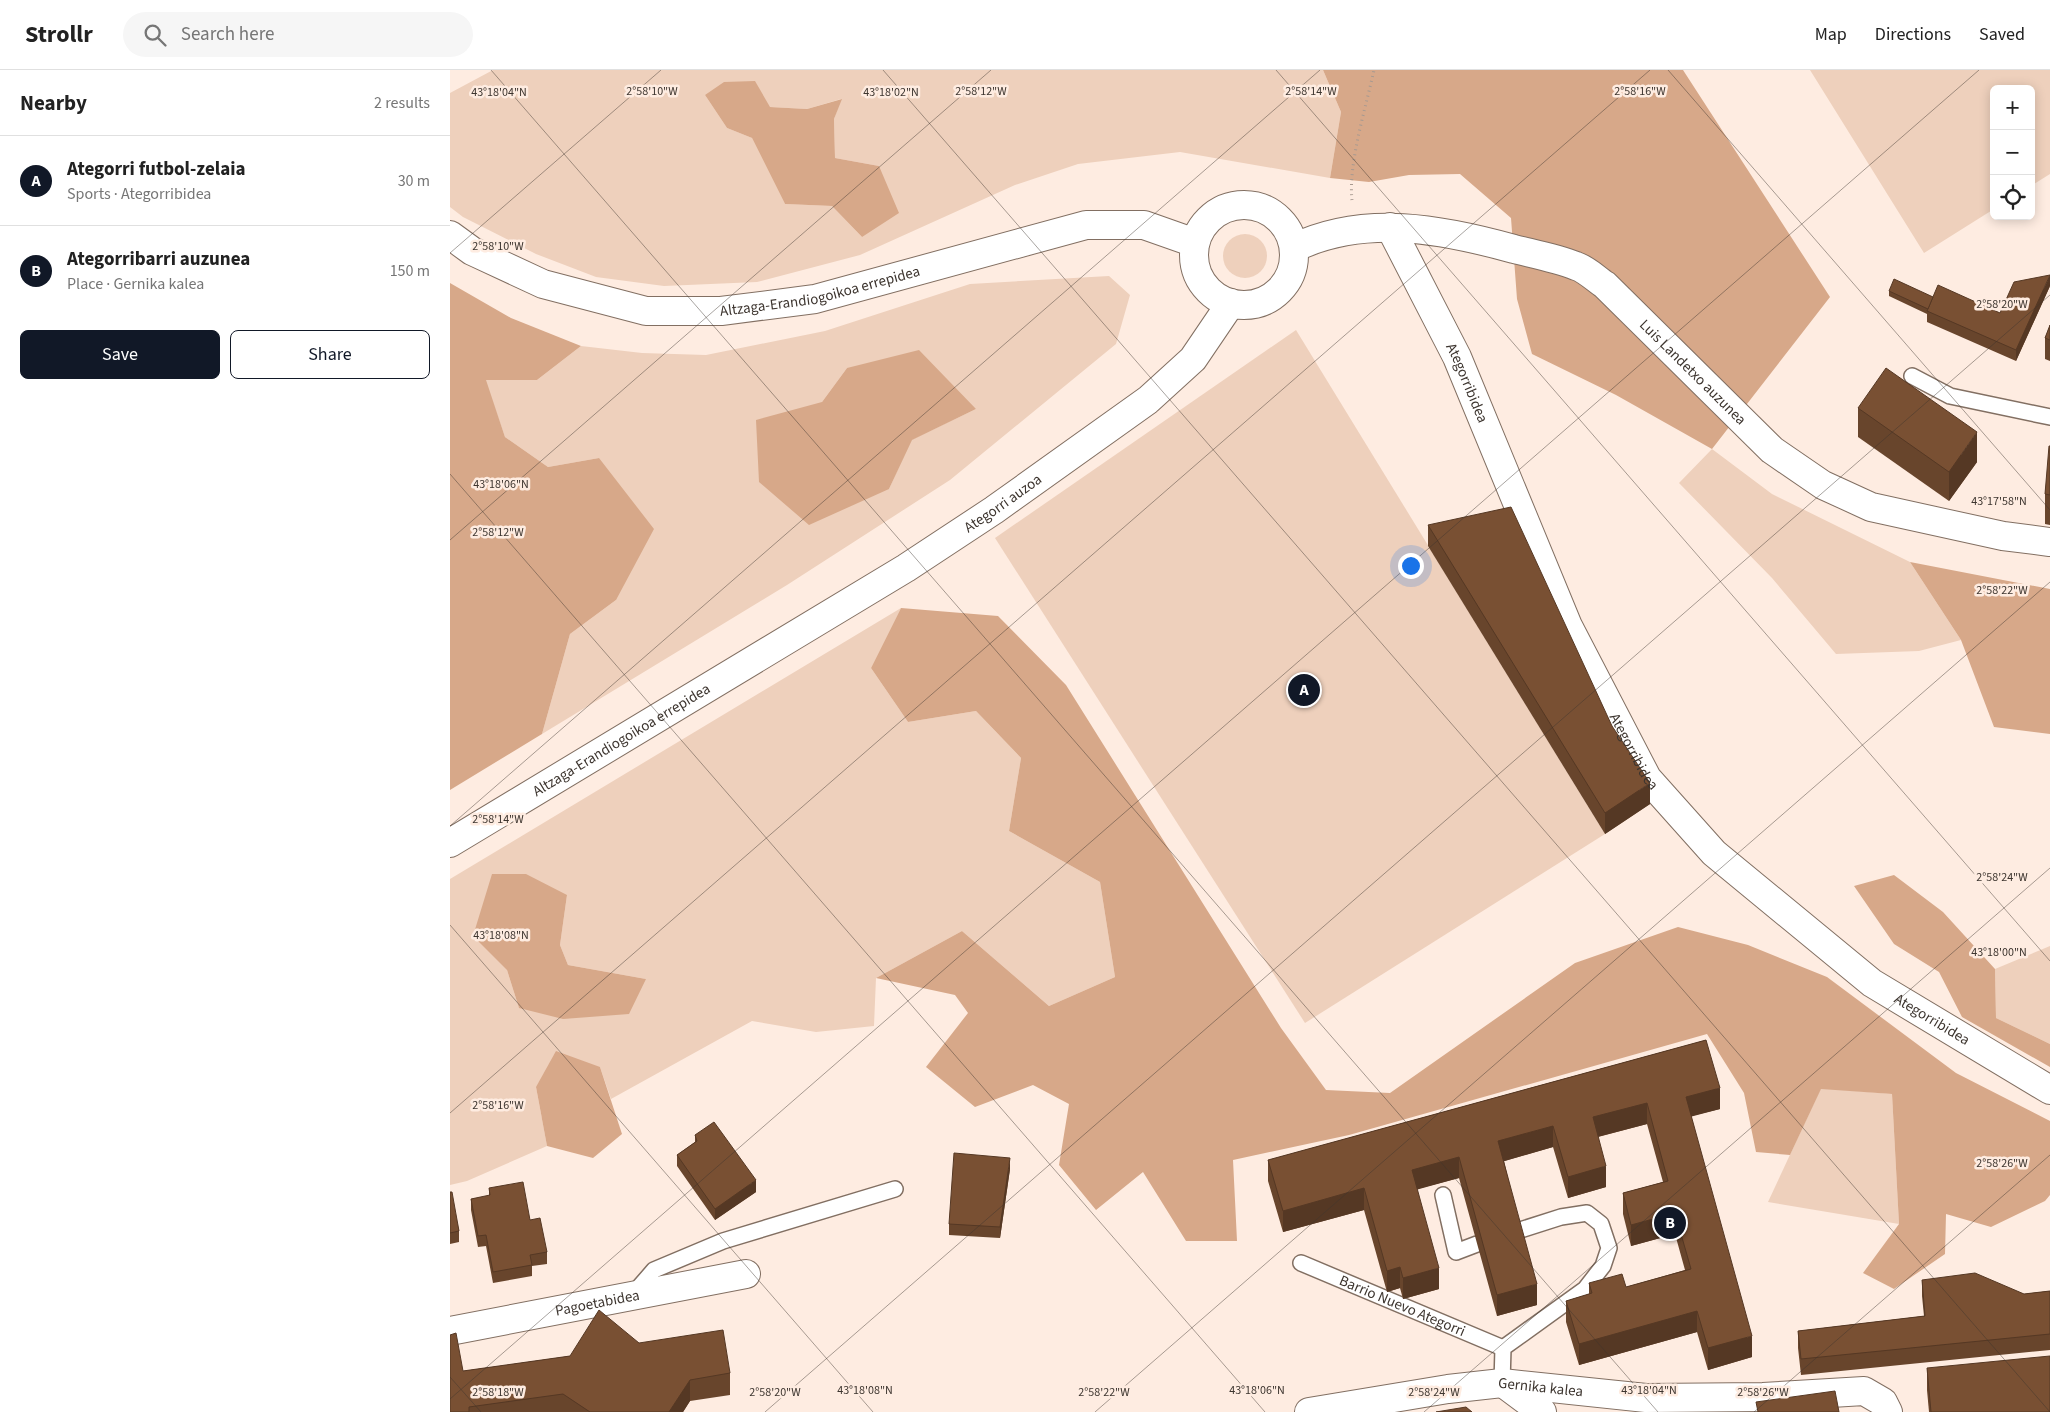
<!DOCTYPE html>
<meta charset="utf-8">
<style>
:root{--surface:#fff;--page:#f6f6f6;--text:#222;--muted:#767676;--line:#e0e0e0;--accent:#111827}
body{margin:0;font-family:"Source Sans 3",sans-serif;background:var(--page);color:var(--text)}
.controls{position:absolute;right:15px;top:15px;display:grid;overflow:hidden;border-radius:8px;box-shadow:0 2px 12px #0003}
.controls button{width:45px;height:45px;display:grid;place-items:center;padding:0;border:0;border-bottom:1px solid var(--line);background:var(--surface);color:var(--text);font:25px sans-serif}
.you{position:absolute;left:960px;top:495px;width:18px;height:18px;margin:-12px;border:4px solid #fff;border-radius:50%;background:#1a73e8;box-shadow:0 0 0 8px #1a73e833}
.badge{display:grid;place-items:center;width:32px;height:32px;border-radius:50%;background:var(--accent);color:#fff;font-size:16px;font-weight:700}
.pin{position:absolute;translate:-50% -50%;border:2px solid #fff;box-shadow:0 1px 5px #0006}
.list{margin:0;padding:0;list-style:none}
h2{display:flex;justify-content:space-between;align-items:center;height:65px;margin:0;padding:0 20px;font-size:21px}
h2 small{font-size:16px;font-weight:400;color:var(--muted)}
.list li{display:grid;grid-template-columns:32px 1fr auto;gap:15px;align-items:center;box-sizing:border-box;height:90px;padding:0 20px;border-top:1px solid var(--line)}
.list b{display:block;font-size:19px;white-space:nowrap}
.list p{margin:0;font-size:16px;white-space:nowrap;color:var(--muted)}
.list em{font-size:16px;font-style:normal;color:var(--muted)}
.actions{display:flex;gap:10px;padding:15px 20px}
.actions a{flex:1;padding:11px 0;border:1px solid var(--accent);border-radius:8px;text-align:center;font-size:18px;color:var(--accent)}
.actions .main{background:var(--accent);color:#fff}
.icon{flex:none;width:28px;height:28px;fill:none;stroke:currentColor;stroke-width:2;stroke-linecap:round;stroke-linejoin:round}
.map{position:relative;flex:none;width:1600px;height:1342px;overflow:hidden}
header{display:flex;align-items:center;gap:30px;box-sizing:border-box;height:70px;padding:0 25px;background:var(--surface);border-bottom:1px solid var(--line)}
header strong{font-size:24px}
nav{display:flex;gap:28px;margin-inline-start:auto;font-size:18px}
.search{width:350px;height:45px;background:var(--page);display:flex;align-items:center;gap:12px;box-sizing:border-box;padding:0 18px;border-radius:28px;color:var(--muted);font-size:19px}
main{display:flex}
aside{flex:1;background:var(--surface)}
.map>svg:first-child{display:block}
.green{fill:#eed0bc;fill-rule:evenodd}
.forest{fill:#d7a889}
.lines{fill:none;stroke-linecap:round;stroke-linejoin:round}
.service-casing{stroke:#826f62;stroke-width:18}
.minor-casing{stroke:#826f62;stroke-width:30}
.path{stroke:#a79990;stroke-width:3;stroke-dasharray:1 4;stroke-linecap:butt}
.service{stroke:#fff;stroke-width:15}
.minor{stroke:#fff;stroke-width:28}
.wall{fill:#68452c}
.shaded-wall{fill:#553824}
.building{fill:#795033;stroke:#553824}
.ticks{fill:none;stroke:#3d352f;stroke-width:1;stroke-opacity:0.45}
.labels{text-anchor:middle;stroke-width:5;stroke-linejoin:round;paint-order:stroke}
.street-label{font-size:15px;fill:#3d352f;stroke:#feece1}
.ticks-label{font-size:12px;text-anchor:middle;fill:#3d352f;stroke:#feece1;stroke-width:5;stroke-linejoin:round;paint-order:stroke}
</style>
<header>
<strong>Strollr</strong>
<div class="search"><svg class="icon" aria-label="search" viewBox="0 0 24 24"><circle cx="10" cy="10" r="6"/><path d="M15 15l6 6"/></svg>Search here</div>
<nav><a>Map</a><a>Directions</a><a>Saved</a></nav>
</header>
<main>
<aside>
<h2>Nearby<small>2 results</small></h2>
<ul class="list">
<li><span class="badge">A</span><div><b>Ategorri futbol-zelaia</b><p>Sports · Ategorribidea</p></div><em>30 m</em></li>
<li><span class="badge">B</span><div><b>Ategorribarri auzunea</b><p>Place · Gernika kalea</p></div><em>150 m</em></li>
</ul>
<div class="actions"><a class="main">Save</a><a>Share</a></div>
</aside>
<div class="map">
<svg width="1600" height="1342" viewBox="0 0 1600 1342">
<rect width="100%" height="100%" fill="#feece1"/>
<!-- green -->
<g class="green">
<path d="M43,0H873L891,42L880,108L730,82L628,94L565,115L410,185L307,212L214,216L146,207L86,184L13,147L0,137V23ZM255,25L320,37L357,39L391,29L384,49L385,88L429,96L412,167L382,136L335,134L302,68L277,58Z"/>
<path d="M1360,0H1600V104L1581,116V19H1544V139L1474,183Z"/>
<circle cx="795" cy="186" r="22"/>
<path d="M659,206L680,225L666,274L500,410L337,515L92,664L120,564L166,530L149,388L98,397L55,367L35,310H87L131,276L192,283L256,285L375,261L520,214ZM397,298L526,339L461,370L439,419L372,332Z"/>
<path d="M846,260L1155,764L855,953L545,468Z"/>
<path d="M1262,379L1322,424L1460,492L1511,570L1469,581L1386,584L1322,508L1229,413Z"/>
<path d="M451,538L421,598L458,652L526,641L571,688L559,761L650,812L665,907L599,936L512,861L426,908L424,956L366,962L302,951L161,1029L150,997L86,1017L97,1076L17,1111L0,1115V809ZM117,825L110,875L118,895L196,909L69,938L57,900Z"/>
<path d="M1600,876V974L1546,948L1545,899Z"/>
<path d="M1371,1018L1442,1024L1449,1154L1318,1132Z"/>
</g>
<!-- forest -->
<g class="forest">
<path d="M873,0H1233L1380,227L1262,379L1166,325L1082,284L1067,229L1061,148L1010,104L959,105L919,112L880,108L891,42Z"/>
<path d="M305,11L320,37L357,39L392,29L384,49L385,88L429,96L449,143L412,167L382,136L335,134L302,68L277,58L255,25L274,12Z"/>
<path d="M0,213L61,248L131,276L87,310H36L55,367L98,397L149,388L204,459L166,530L120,564L92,664L0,720Z"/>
<path d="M469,280L526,339L462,370L439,419L359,455L309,412L306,350L372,332L397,298Z"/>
<path d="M1460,492L1600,519V664L1544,657L1511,570Z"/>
<path d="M451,538L548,546L616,615L831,958L876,1020L940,1023L1125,893L1228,857L1298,875L1377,907L1506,1003L1600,1051V1125L1595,1131L1541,1157L1496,1144L1495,1184L1444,1219L1413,1203L1449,1154L1442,1024L1371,1019L1340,1085L1306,1082L1294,1023L1257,964L899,1065L783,1090L787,1171H736L693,1102L646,1140L609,1095L619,1034L583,1015L525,1037L476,997L518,943L505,925L426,908L512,861L599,936L665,907L650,812L559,761L571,688L526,641L458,652L421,598Z"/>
<path d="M42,804H76L117,825L110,875L118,895L196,909L179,944L113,949L69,938L57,900L23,866Z"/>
<path d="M1444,805L1493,842L1545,899L1546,948L1600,974V997L1512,947L1489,902L1444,874L1404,816Z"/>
<path d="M106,981L150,997L172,1064L143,1088L97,1076L86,1017Z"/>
</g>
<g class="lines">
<!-- service casing -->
<g class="service-casing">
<g id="service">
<path d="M1462,306L1500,326L1600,347"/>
<path d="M993,1125L1006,1182L1027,1174"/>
<path id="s1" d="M851,1193L1053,1278"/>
<path d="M184,1223L204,1200L273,1171L445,1119"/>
<path d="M1052,1313L1053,1278L1135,1219L1153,1196L1159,1178L1151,1154L1137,1143L1111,1147L1067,1161"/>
</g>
</g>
<!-- minor casing -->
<g class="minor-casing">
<g id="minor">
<circle cx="794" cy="185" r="50"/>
<path id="s2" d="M940,157L1007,287L1118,556L1197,708L1264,783L1422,913L1600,1020"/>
<path id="s3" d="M0,165L22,181L93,214L196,241H271L365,229L636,155H694L745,173"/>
<path id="s4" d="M844,178C914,144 992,159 1064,179C1084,184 1106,188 1126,196C1136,199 1146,209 1155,215L1322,380L1373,415L1421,437L1553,466L1600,472"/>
<path id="s5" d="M0,773L456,498L544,440L698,330L743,289L781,233"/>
<path id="s6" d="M0,1261L296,1204"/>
<path d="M1053,1313L1092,1342"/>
<path id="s7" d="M859,1342L998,1319L1052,1313L1196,1328L1313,1327L1414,1321L1433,1332L1438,1342"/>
</g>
</g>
<!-- path -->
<path class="path" d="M902,130C898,94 916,37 924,0"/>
<!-- service -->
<use href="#service" class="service"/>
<!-- minor -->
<use href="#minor" class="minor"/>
</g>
<!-- wall -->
<g class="wall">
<path d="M1600,216L1566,291L1477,252V244L1439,226V221L1483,227L1550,243Z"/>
<path d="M1600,255V291L1595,289V268Z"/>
<path d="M1408,338L1527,392L1499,431L1408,367Z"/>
<path d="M1600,376V455L1595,454V424Z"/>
<path d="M978,455L1200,734L1155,764L978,476Z"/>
<path d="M1256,970L1270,1039L1241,1046L1302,1287L1258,1300L1247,1262L1129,1295L1116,1252V1231L1139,1224V1213L1176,1217L1235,1200L1225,1164L1181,1176L1173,1144V1123L1213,1112L1197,1054L1148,1067L1156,1117L1118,1128L1103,1077L1054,1091L1087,1235L1047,1246L1009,1108L967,1119L989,1219L953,1229L950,1218L937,1222L914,1140L833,1162L818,1111V1090Z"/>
<path d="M245,1065L306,1122L265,1150L227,1096V1085L245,1072Z"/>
<path d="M560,1099L550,1168L499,1165V1154Z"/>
<path d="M39,1118L80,1150L97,1182V1194L82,1196V1206L43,1213L36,1176L28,1177L21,1140V1129L39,1126Z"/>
<path d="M0,1122L9,1161V1172L0,1174Z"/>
<path d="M1472,1210L1574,1224L1600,1221V1280L1351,1305L1348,1278V1261L1474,1246L1472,1226Z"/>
<path d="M189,1273L280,1303V1325L240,1331L233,1342H0L13,1301L120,1286Z"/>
<path d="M1477,1298L1600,1342H1479L1477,1320Z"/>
</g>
<!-- shaded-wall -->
<g class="shaded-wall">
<path d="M1600,205V216L1566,291V280Z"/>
<path d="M1527,362V392L1499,431V402Z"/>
<path d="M1200,713V734L1155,764V743Z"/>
<path d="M1270,1018V1039L1236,1048V1027Z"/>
<path d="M1197,1033V1054L1143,1068V1047Z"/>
<path d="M1103,1056V1077L1048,1093V1071Z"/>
<path d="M1009,1087V1108L962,1121V1100Z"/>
<path d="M560,1088V1099L550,1168V1157Z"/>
<path d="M1156,1096V1117L1118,1128V1107Z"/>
<path d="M306,1110V1122L265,1150V1139Z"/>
<path d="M914,1118V1140L833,1162V1141Z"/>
<path d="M1225,1143V1164L1181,1176V1155Z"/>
<path d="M950,1197V1218L937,1222V1201Z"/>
<path d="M989,1198V1219L953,1229V1208Z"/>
<path d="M1087,1214V1235L1047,1246V1225Z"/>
<path d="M1247,1241V1262L1129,1295V1274Z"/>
<path d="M1302,1266V1287L1258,1300V1278Z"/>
<path d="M240,1310V1331L233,1342H219Z"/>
</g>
<!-- building -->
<g class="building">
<path d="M1600,205L1566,280L1477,241L1488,215L1550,243L1564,212Z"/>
<path d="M1444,209L1483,227L1478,239L1439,221Z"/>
<path d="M1600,255V270L1595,268Z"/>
<path d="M1436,298L1527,362L1499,402L1408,338Z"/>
<path d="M1599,376H1600V425L1595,424Z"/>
<path d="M1061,437L1162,656L1200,713L1155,743L978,455Z"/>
<path d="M1256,970L1270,1018L1236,1027L1302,1266L1258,1278L1247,1241L1129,1274L1116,1231L1142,1223L1139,1213L1172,1204L1176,1217L1241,1199L1225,1143L1181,1155L1173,1123L1218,1111L1197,1033L1143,1047L1156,1096L1118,1107L1103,1056L1048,1071L1087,1214L1047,1225L1009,1087L962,1100L989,1198L953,1208L950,1197L937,1201L914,1118L833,1141L818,1090Z"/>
<path d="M264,1052L306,1110L265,1139L227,1085L247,1071L245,1065Z"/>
<path d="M504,1083L560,1088L550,1157L499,1154Z"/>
<path d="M73,1112L80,1150L90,1148L97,1182L80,1185L82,1195L43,1202L36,1165L28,1166L21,1129L40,1125L39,1118Z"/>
<path d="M0,1122H2L9,1161L0,1163Z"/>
<path d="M1525,1203L1574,1224L1600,1221V1264L1351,1289L1348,1261L1475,1246L1472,1210Z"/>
<path d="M149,1240L189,1273L273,1260L280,1303L240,1310L219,1342H140L113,1324L19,1337V1342H0V1265L6,1263L13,1301L120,1286Z"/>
<path d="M1600,1286V1342H1481L1477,1298Z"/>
<path d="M1385,1321L1389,1342H1308L1306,1332Z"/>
<path d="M1016,1337L1022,1342H986Z"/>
</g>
<!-- ticks -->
<path class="ticks" d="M41,0L1208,1342M433,0L1600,1342M826,0L1600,891M1218,0L1600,440M0,183L211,0M0,404L815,1342M0,470L541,0M0,756L870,0M0,855L423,1342M0,1043L1200,0M0,1307L31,1342M0,1329L1529,0M315,1342L1600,225M645,1342L1600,512M974,1342L1600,798M1304,1342L1600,1085"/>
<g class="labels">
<!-- street labels -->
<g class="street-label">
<text dy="5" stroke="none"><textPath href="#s3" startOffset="388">Altzaga-Erandiogoikoa errepidea</textPath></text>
<text dy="5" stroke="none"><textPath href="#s4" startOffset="448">Luis Landetxo auzunea</textPath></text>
<text dy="5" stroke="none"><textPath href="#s2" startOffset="174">Ategorribidea</textPath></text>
<text dy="5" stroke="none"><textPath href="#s5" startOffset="649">Ategorri auzoa</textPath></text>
<text dy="5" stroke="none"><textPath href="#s5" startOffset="200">Altzaga-Erandiogoikoa errepidea</textPath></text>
<text dy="5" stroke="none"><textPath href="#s2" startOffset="579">Ategorribidea</textPath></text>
<text dy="5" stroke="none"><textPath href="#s2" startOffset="984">Ategorribidea</textPath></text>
<text dy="5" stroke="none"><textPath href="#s6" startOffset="150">Pagoetabidea</textPath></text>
<text dy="5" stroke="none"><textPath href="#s1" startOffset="110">Barrio Nuevo Ategorri</textPath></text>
<text dy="5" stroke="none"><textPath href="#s7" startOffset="234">Gernika kalea</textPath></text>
</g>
</g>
<g class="ticks-label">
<text x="202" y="25">2°58'10"W</text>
<text x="531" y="25">2°58'12"W</text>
<text x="861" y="25">2°58'14"W</text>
<text x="1190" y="25">2°58'16"W</text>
<text x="49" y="26">43°18'04"N</text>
<text x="441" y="26">43°18'02"N</text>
<text x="48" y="180">2°58'10"W</text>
<text x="1552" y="238">2°58'20"W</text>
<text x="51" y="418">43°18'06"N</text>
<text x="1549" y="435">43°17'58"N</text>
<text x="48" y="466">2°58'12"W</text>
<text x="1552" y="524">2°58'22"W</text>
<text x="48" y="753">2°58'14"W</text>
<text x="1552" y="811">2°58'24"W</text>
<text x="51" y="869">43°18'08"N</text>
<text x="1549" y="886">43°18'00"N</text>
<text x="48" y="1039">2°58'16"W</text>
<text x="1552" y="1097">2°58'26"W</text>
<text x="415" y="1324">43°18'08"N</text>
<text x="807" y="1324">43°18'06"N</text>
<text x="1199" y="1324">43°18'04"N</text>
<text x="48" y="1326">2°58'18"W</text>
<text x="325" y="1326">2°58'20"W</text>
<text x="654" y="1326">2°58'22"W</text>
<text x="984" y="1326">2°58'24"W</text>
<text x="1313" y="1326">2°58'26"W</text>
</g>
</svg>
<div class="controls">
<button>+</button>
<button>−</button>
<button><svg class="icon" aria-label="locate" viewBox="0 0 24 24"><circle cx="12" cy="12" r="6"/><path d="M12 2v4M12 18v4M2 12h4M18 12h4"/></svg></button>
</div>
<div class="you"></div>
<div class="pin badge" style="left:854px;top:620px">A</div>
<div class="pin badge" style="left:1220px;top:1153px">B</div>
</div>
</main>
